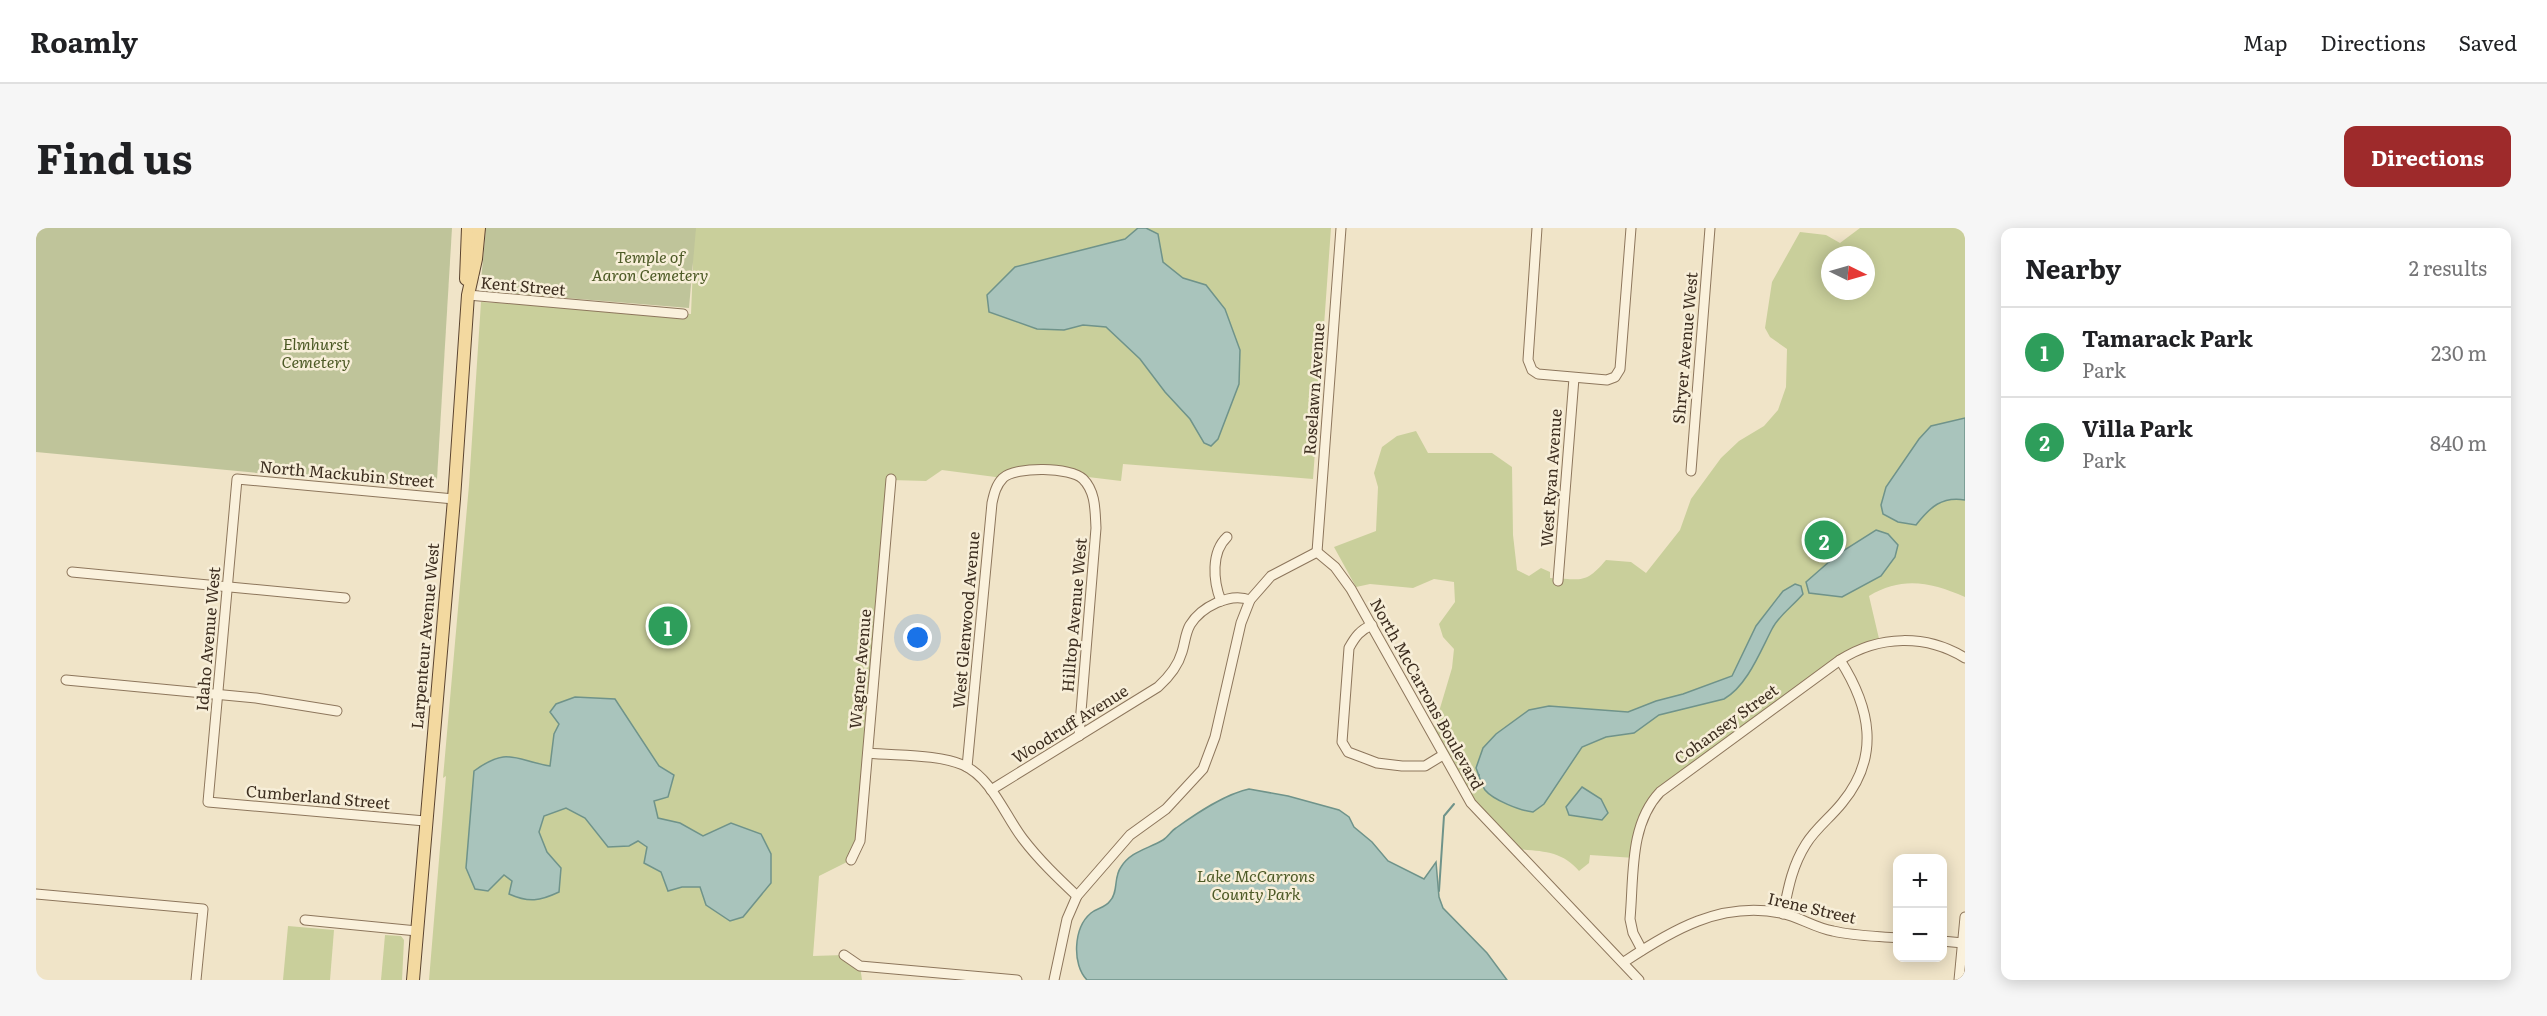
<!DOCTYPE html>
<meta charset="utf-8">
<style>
:root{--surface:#fff;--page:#f6f6f6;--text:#202124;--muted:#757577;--line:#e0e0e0;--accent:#9e2a2b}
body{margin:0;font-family:Literata,serif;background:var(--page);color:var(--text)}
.controls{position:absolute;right:18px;bottom:18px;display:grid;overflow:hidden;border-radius:12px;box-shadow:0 3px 15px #0003}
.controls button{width:54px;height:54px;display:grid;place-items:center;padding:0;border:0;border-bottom:2px solid var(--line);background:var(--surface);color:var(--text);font:30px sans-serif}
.compass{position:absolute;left:1785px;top:18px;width:54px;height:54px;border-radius:50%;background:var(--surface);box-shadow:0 3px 15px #0003;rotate:95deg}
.you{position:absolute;left:882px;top:410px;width:21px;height:21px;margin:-15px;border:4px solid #fff;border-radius:50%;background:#1a73e8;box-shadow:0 0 0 9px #1a73e833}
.badge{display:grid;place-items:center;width:39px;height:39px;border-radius:50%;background:var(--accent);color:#fff;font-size:20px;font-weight:700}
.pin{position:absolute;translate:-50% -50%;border:3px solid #fff;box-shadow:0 2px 6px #0006}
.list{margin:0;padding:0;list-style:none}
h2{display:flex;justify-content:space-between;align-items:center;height:78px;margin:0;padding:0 24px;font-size:26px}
h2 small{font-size:20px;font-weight:400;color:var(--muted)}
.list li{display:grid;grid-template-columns:39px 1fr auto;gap:18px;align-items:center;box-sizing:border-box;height:90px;padding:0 24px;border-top:2px solid var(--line)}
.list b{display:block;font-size:22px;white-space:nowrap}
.list p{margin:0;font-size:20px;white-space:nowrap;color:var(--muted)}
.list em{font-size:20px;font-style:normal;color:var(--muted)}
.map{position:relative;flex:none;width:1929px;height:752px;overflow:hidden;border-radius:12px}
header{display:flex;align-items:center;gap:36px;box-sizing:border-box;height:84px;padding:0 30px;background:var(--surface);border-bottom:2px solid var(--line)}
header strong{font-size:28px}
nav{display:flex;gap:33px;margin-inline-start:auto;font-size:21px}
.intro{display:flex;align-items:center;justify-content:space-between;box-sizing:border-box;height:144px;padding:0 36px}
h1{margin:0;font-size:42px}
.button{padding:15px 27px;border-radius:12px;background:var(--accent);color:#fff;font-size:21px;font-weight:700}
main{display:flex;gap:36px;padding:0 36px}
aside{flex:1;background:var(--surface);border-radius:12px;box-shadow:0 3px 15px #0003}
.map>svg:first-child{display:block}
.green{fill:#c9cf9b;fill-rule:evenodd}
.cemetery{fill:#bfc49a}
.water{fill:#a9c4bc;stroke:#6f938a;stroke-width:1.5}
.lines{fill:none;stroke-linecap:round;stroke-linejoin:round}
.stream{stroke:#6f938a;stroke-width:2}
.minor-casing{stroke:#8d765c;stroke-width:11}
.major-casing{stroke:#5b4430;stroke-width:14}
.minor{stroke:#faf1dc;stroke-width:9}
.major{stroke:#f3d9a0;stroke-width:12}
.labels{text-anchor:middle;stroke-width:5;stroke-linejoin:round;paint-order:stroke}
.park-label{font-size:16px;font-style:italic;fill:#4d5a26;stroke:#f7eed8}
.street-label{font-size:16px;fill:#3d2e20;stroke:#f7eed8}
</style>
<header>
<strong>Roamly</strong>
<nav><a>Map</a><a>Directions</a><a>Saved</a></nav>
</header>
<div class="intro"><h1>Find us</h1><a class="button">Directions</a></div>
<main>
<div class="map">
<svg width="1929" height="752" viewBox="0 0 1929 752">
<rect width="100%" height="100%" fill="#f0e4c8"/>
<!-- green -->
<g class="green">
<path d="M655,0H1295L1277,251L1087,236L1085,253L986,241L967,250L906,242L890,253L855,252L824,613L815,632L783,648L777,728L808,727L824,738L826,752H393L410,548L407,550L433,257L445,74L655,86L657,38Z"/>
<path d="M1824,0H1929V369C1895,354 1866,348 1833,368L1844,415L1829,419L1618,570L1599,630L1554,627L1553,635L1543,643C1526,622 1504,623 1479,621L1446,587L1396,507L1416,440L1418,421L1407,409L1403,396L1419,374L1418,354L1398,351L1377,360L1334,356L1320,359L1298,319L1340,303L1342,259L1338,245L1346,219L1361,208L1380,203L1392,225H1456L1476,239L1477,307L1481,342L1493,348L1505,340L1514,344V350C1545,351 1549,357 1570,332L1595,334L1610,345L1644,302L1655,271L1685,230L1703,213L1728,198L1742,182L1750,159L1751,121L1734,109L1729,100L1736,54L1764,4L1790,7L1804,15ZM1794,27H1830V63H1794Z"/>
<path d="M252,698L298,702L294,752H247Z"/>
<path d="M349,707L365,708L368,712L366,752H345Z"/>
</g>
<!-- cemetery -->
<g class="cemetery">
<path d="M0,0H416L401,251L391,261L0,224Z"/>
<path d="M450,0H660L653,80L444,63Z"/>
</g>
<!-- water -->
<g class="water">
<path d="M1102,0H1110L1122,6L1127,34L1147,50L1170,57L1189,81L1204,122L1203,156L1182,211L1175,218L1168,215L1154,191L1129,164L1104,131L1070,99L1047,97L1028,102L1001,101L953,84L951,67L979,39L1089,11Z"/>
<path d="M1929,190V272C1906,268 1894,279 1880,297L1862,294L1847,286L1845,277L1850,259L1883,211L1895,198Z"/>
<path d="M1840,302L1852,306L1862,317L1859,329L1845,348L1806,369L1773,365L1770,354L1802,326Z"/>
<path d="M1759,356L1765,358L1767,366C1757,378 1743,387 1736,401C1724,424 1711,458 1688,471L1623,487L1598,505L1570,509L1546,519L1508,576L1497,584C1485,583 1457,572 1449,562C1445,556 1443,547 1440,540L1447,520L1460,506L1493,482L1513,478L1592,484L1620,473L1647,466L1696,448L1720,398L1747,363Z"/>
<path d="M539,469L579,471L623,538L638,547L632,569L618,573L622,590L644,595L667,608L695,595L725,606L735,626V655L707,689L694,693L670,677L664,659H646L632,663L625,644L608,635L611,619L602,613L593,618L572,619L549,590L530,580L508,588L503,604L511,624L525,640L523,664C504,673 493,675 473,666L476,653L468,647L452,663L439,661L430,640L438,543C472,518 478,532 514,538L518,506L523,496L514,484L520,476Z"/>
<path d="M1546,559L1565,571L1572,585L1566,592L1533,587L1530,579Z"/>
<path d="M1213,561L1252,568L1303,582L1313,589L1318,599L1336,614L1352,633L1388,651L1400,634L1403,669L1407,680L1451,725L1471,752H1051C1036,737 1037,700 1055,685C1061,680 1069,680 1074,673C1083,663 1077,650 1085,639C1095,623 1112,621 1127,612C1132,609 1135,603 1140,600C1161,585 1189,566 1213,561Z"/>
</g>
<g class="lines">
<!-- stream -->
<g class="stream">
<path d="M1435,556L1443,547"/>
<path d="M1403,663L1408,588L1418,576"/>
</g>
<!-- minor casing -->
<g class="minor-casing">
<g id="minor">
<path d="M1501,0L1492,132L1496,142L1502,146L1571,152L1579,149L1584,141L1595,0"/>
<path d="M432,67L647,86"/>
<path d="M1655,243L1674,0"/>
<path d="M1281,324L1299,339L1315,361L1435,575L1603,752"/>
<path d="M1281,324L1305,0"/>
<path d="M36,344L309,370"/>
<path d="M1522,353L1538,150"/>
<path d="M1185,373C1177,353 1175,324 1191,309"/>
<path d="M1336,397C1324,402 1319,409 1313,420L1306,514L1312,524L1341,535L1366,538H1389L1407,527"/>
<path d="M30,452L220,470L301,483"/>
<path d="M832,525C860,528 902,526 927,537C956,550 969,588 987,611C1003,632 1022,650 1041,668"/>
<path d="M931,539L956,275C958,266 960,257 967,250C980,238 1035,239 1047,251C1060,264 1059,283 1060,300L1043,508"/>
<path d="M955,562L1122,459C1133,449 1142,438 1146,424C1149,415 1149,406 1154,397C1165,379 1194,364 1214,372"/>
<path d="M389,593L172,574L201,251L418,271"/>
<path d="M815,632L824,613L855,251"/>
<path d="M0,666L167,681L160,752"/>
<path d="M1747,686C1752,661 1756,638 1770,616C1780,600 1794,590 1806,575C1845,528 1834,479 1804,432"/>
<path d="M269,692L381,703"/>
<path d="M1906,713L1927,715"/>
<path d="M1606,722L1597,705L1594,691C1598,648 1593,597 1624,564L1804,432C1843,407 1890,406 1929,430"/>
<path d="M808,727L824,738L981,752"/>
<path d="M1588,734C1636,702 1685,673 1745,685C1764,689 1779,700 1797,703C1818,708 1840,708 1862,710"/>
<path d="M1018,752L1031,691L1041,668L1094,607L1130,581L1167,541L1179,509L1205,395L1214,372L1235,348L1281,324"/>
<path d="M1923,752L1929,689"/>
</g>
</g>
<!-- major casing -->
<g class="major-casing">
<g id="major">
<path d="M430,51L432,0"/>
<path d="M377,752L418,271L432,67L440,31L443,0"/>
</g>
</g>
<!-- minor -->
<use href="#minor" class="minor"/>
<!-- major -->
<use href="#major" class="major"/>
</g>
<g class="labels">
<!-- park labels -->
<g class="park-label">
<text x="614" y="35">Temple of<tspan x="614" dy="18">Aaron Cemetery</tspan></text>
<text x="280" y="122">Elmhurst<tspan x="280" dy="18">Cemetery</tspan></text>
<text x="1220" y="654">Lake McCarrons<tspan x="1220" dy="18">County Park</tspan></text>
</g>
<!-- street labels -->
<g class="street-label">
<text transform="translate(487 58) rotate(5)" y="6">Kent Street</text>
<text transform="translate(1649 120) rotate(-85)" y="6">Shryer Avenue West</text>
<text transform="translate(1278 161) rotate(-86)" y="6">Roselawn Avenue</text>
<text transform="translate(311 246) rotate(5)" y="6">North Mackubin Street</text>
<text transform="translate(1515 250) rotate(-86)" y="6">West Ryan Avenue</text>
<text transform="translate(1038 387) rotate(-85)" y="6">Hilltop Avenue West</text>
<text transform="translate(930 392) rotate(-85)" y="6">West Glenwood Avenue</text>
<text transform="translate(389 408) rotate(-85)" y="6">Larpenteur Avenue West</text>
<text transform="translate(172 411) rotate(-85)" y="6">Idaho Avenue West</text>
<text transform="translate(824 441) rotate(-85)" y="6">Wagner Avenue</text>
<text transform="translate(1391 466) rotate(61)" y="6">North McCarrons Boulevard</text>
<text transform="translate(1034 496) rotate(-32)" y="6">Woodruff Avenue</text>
<text transform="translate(1690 496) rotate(-36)" y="6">Cohansey Street</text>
<text transform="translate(282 569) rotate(5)" y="6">Cumberland Street</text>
<text transform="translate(1776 680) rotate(13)" y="6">Irene Street</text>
</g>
</g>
</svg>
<div class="controls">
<button>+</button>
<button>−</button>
</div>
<svg class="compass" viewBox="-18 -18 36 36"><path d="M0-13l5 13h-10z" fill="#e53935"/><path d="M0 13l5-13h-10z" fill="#757577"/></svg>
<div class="you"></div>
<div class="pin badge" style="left:632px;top:398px;background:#2e9e5b">1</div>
<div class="pin badge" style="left:1788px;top:312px;background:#2e9e5b">2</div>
</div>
<aside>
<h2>Nearby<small>2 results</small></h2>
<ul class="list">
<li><span class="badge" style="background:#2e9e5b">1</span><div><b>Tamarack Park</b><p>Park</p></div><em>230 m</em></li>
<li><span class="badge" style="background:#2e9e5b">2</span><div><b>Villa Park</b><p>Park</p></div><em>840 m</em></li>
</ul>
</aside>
</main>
